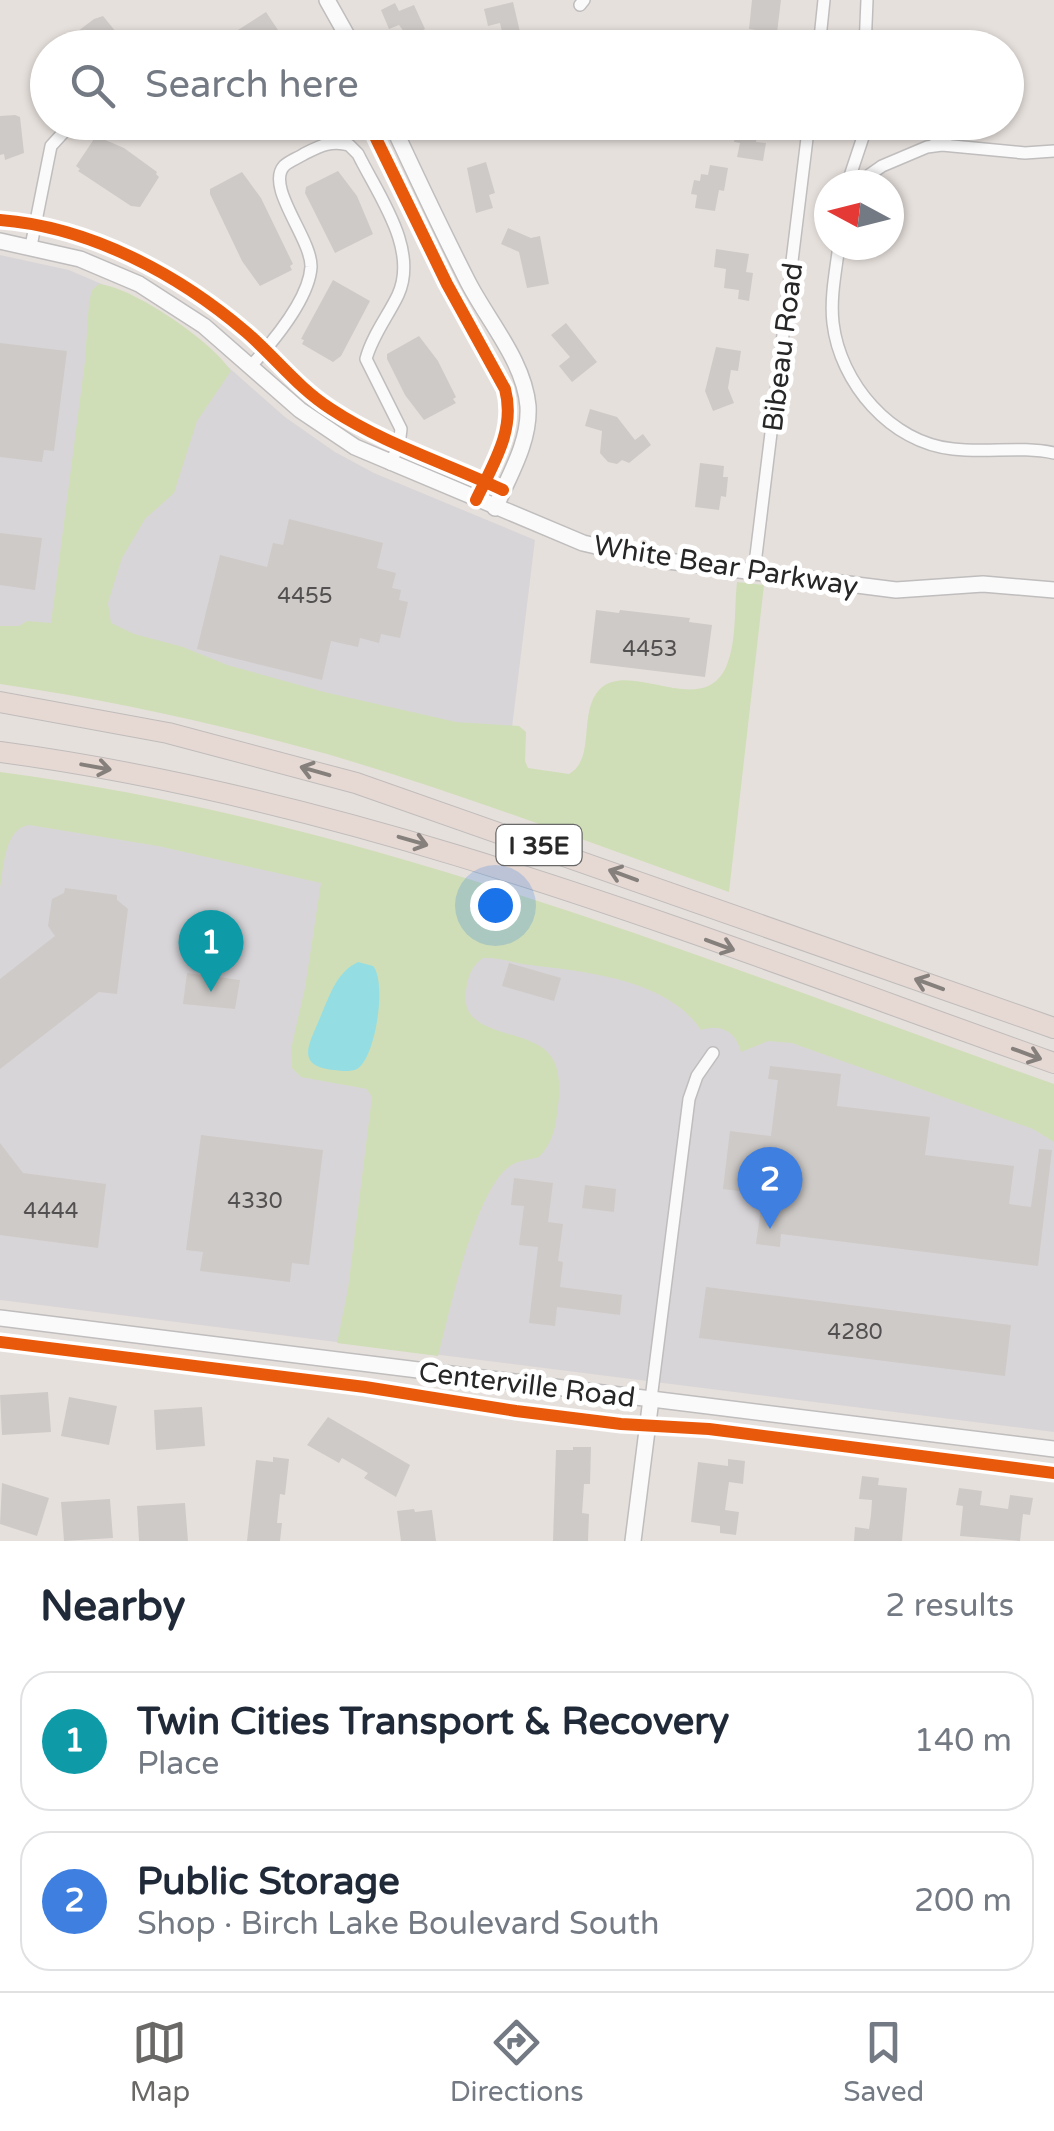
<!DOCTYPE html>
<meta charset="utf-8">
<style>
:root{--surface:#fff;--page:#f6f6f7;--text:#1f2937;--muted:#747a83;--line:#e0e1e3;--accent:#6a6866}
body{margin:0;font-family:"Varela Round",sans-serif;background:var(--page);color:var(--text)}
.compass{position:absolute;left:814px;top:170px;width:90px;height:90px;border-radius:50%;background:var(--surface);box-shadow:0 2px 8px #0004;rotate:277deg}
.you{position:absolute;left:495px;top:905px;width:35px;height:35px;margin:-25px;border:8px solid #fff;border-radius:50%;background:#1a73e8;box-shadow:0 0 0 15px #1a73e833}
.badge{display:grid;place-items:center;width:65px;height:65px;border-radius:50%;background:var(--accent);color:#fff;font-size:32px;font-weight:700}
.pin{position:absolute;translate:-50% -82px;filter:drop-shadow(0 2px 5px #0008)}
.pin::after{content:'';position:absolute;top:52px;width:35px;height:30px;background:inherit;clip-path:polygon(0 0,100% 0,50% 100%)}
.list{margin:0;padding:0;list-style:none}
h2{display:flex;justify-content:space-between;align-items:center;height:130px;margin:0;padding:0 40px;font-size:42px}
h2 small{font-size:32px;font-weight:400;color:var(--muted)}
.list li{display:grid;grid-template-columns:65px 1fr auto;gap:30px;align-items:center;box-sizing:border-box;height:140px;margin:0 20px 20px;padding:0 20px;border:2px solid var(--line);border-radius:30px}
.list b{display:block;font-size:38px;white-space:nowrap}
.list p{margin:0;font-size:32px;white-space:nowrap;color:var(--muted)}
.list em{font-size:32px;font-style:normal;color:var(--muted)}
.icon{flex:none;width:55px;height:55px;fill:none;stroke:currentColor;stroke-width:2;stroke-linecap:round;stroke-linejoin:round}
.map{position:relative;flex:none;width:1054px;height:1541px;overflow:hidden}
.search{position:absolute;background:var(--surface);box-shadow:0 2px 8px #0004;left:30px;right:30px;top:30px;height:110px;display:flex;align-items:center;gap:25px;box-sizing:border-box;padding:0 35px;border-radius:55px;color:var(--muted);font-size:38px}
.sheet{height:450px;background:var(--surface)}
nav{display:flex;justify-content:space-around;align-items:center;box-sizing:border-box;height:140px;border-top:2px solid var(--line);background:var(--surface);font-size:28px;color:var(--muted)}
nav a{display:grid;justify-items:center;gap:5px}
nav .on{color:var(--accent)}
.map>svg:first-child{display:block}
.industrial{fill:#d8d5d8}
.green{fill:#cfdeb7}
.water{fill:#94dee3}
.building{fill:#cecac7}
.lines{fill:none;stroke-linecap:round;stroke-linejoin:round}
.street-casing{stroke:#bfbdbd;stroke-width:14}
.secondary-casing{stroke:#bfbdbd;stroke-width:18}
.highway-casing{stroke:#bfbcbb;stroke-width:22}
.street{stroke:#fbfafa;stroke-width:11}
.secondary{stroke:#fbfafa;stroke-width:15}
.highway{stroke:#e6d8d3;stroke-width:20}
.cycleway-casing{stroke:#fff;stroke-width:19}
.cycleway{stroke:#e8590c;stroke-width:12}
.oneway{stroke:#86807d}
.labels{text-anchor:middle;stroke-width:10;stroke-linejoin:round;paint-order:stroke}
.number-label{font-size:22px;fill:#525050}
.shield{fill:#fff;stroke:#686868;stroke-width:2.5}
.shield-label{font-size:25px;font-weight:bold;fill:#272727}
.street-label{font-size:28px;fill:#272727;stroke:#fff}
</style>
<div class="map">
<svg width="1054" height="1541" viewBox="0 0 1054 1541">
<rect width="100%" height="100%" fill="#e6e0dc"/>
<!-- industrial -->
<g class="industrial">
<path d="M0,255L69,270L132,297L191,334L285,417L335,452L374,473L535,540L504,793L0,655Z"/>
<path d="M0,800L97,813L1054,1110V1432L0,1300Z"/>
</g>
<!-- green -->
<g class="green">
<path d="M99,284C133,287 213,342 231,371L197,421L174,493L145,519L122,558L108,603L111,623L134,634L183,647L227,665L324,692L456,722L519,726L526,732L525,761L528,768L569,774C596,759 578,713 599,690C629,658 702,720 726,667C737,642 734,609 737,582L764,585L729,892C596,845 463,794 327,754C219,724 110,700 0,684V626H19L27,621L51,623L85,361L89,303L92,290Z"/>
<path d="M0,772C366,820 708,961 1054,1084V1142L1033,1129L792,1043L768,1041L741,1052C736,1032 722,1023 701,1030C667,979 586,972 530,965C514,963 499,957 483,958C471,966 468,977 466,991C459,1039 529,1027 550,1055C561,1069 560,1091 558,1107C556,1126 553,1143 539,1157C530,1160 518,1160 510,1166C474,1191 450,1312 438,1356L337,1343L348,1289L372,1097L367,1089L301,1077L292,1068L291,1049L305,988L321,883L158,846L29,825C4,829 4,867 0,888Z"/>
</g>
<!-- water -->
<path class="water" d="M358,962L373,966C387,981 376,1058 357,1069C351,1072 341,1071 334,1070C296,1066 308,1046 319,1020C329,998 335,973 358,962Z"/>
<!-- building -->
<g class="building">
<path d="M752,0H781L777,33L749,29Z"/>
<path d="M513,2L520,32L503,36L500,23L488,26L484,9Z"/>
<path d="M395,3L399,11L414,5L425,29L408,37L399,25L389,29L381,10Z"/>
<path d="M266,12L278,30L249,48L238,30Z"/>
<path d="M103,16L129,48H70L65,41L94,19Z"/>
<path d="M15,115L20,117L24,153L5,160L4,154L0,155V116Z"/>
<path d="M738,122H760L756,142L766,143L763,161L737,157L740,143L734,142Z"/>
<path d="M96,136L124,148L157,172L156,174L159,177L140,207L131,206L78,171L80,169L76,166Z"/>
<path d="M486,162L495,193L489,195L493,208L476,213L467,168Z"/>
<path d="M710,165L728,168L724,191L719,190L715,211L695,208L697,195L691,194L694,180L700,181L701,174L708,175Z"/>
<path d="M338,171L357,196L373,234L335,253L305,193L306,187Z"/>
<path d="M242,172L261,198L293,264L290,266L292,270L260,286L242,261L210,194V189Z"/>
<path d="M508,228L531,238L540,236L549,284L527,288L519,252L501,244Z"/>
<path d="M716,249L749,254L746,272L753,273L749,301L738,299L739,290L724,288L726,269L714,267Z"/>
<path d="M333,280L370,301L341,356L333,362L302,344L304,340L301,339Z"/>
<path d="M566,323L597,362L572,382L559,366L570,357L551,335Z"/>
<path d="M419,336L438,361L456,397L453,399L456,403L424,420L405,395L387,359V354Z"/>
<path d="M0,343L67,351L54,451L44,450L42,462L0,457Z"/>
<path d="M716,347L741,351L738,371L731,370L728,388L734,403L713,411L705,391Z"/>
<path d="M590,409L617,417L635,440L643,434L651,445L629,463L622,460L617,464L608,462L600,453L602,431L585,426Z"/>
<path d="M700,463L724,466L723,477H728L726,497L721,496L719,510L695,507Z"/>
<path d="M289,519L383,543L377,568L396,573L392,588L401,590L399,600L408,602L400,638L381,634L379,643L360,638L358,647L331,641L322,680L197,649L220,555L267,567L273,543L283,545Z"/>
<path d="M0,533L42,538L35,590L0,585Z"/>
<path d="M596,610L619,613L620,610L690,618L689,622L712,625L705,677L590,663Z"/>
<path d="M65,888L117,895V900L128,909L117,994L99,992L0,1069V979L55,936L48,926L52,899L64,893Z"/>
<path d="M509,963L561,978L554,1001L502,986Z"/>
<path d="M187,973L240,980L235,1009L183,1004Z"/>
<path d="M770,1066L841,1074L837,1106L930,1117L925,1155L1014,1166L1009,1204L1031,1207L1039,1149L1052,1150L1038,1266L781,1234L780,1247L756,1244L763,1194L723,1189L730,1131L771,1136L778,1080L768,1079Z"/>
<path d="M201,1135L323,1150L309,1265L292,1263L290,1282L200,1271L203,1252L186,1250Z"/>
<path d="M0,1143L23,1173L106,1184L98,1248L0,1235Z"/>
<path d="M514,1178L553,1183L548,1222L563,1224L558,1261L563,1262L560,1287L622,1295L620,1315L557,1307L555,1326L529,1323L538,1247L519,1245L524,1206L511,1205Z"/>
<path d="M585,1185L616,1189L614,1212L582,1208Z"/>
<path d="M706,1287L1011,1325L1005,1376L699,1338Z"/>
<path d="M48,1392L51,1432L2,1435L0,1395Z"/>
<path d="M69,1397L117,1406L109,1445L61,1436Z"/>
<path d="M202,1407L205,1446L156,1450L154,1410Z"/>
<path d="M328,1417L410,1465L396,1497L364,1478L368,1473L342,1458L339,1463L307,1445Z"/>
<path d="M573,1447H591L590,1484H584L583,1499L582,1513L589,1514L588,1541H553L556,1450H573Z"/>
<path d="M273,1457L289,1459L285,1495L280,1494L277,1523H282L280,1541H247L256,1460L273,1462Z"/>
<path d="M728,1459L745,1461L743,1484L729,1482L725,1510L739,1512L736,1535L720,1533V1526L691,1522L698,1462L728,1466Z"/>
<path d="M862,1476L879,1478L878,1485L907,1488L902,1541H854L855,1527L869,1529L871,1515L872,1500L859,1499Z"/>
<path d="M2,1483L49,1498L37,1536L0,1524Z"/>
<path d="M959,1488L982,1491L980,1505L1008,1509L1010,1495L1033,1498L1030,1515L1023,1514L1020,1541L960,1536L963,1506L956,1505Z"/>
<path d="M110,1499L113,1538L64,1541L61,1502Z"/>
<path d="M185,1503L188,1541H139L137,1506Z"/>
<path d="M414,1509L415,1512L432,1510L436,1541H401L397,1511Z"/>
</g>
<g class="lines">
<!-- street casing -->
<g class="street-casing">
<g id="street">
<path d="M580,5L584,0"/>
<path d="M819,48L824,0"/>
<path d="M865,48L867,0"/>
<path d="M905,122L946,142"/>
<path d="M847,185L868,122"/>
<path d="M855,185L882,166L927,147L942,145L1025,153L1054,151"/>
<path d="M839,245C836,270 830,297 833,323C840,383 891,443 953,449C987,453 1021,446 1054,453"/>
<path d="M31,246L51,146L73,122"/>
<path d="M250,367C271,344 309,300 311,267C312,239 265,187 284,166C289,161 298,158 304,154C320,146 331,140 349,145L358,154C378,195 419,249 398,295C388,316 372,336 366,359L401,429L399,445L390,464"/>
<path d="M754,572L809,122"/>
<path d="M651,1399L689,1099L697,1076L713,1053"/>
</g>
</g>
<!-- secondary casing -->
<g class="secondary-casing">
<g id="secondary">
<path d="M327,0L354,48"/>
<path d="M391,122C416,176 441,229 468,282C488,321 524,361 528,406C530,442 509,476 495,508"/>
<path d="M0,241L80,259L139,284L204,326L300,410L355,447L583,543L652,559L896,590L983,584L1054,590"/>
<path d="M0,1318L1054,1449"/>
<path d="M633,1541L651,1399"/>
</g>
</g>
<!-- highway casing -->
<g class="highway-casing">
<g id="highway">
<path d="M0,702L168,733L356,783L1054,1028"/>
<path d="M0,752C366,801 708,940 1054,1063"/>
</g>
</g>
<!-- street -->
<use href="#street" class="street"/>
<!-- secondary -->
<use href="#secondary" class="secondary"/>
<!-- highway -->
<use href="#highway" class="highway"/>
<!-- cycleway casing -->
<g class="cycleway-casing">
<g id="cycleway">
<path d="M368,122L447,284L505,389C516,430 493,464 476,500"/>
<path d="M0,220C90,227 178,274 246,332C275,357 298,388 331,409C384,444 446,463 503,490"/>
<path d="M0,1342L365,1387L516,1411L621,1424L709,1429L1054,1473"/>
</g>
</g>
<!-- cycleway -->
<use href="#cycleway" class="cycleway"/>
</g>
<!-- one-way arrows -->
<defs><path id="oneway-shaft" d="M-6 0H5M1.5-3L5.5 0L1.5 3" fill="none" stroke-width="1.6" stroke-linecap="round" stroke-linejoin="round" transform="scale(2.5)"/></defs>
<g class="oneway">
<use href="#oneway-shaft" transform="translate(96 767) rotate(10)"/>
<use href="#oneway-shaft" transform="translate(315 771) rotate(-164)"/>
<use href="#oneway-shaft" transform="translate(413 841) rotate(16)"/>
<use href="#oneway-shaft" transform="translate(623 875) rotate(-160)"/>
<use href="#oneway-shaft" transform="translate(720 945) rotate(20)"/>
<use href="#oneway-shaft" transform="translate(929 984) rotate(-160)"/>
<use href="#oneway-shaft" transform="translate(1027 1054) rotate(20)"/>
</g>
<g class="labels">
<!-- number labels -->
<g class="number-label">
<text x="305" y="603">4455</text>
<text x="650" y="656">4453</text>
<text x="255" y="1208">4330</text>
<text x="51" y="1218">4444</text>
<text x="855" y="1339">4280</text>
</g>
<!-- shield labels -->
<rect class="shield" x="496.5" y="825" width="85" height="40" rx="8"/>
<g class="shield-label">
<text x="539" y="854">I 35E</text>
</g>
<!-- street labels -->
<g class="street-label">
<text transform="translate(782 347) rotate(-83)" y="10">Bibeau Road</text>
<text transform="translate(726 565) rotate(9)" y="10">White Bear Parkway</text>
<text transform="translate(527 1384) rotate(7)" y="10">Centerville Road</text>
</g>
</g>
</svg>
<svg class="compass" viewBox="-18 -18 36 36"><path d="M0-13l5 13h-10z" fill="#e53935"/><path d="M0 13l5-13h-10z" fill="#747a83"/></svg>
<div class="you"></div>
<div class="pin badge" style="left:211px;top:992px;background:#0f9aa8">1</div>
<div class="pin badge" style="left:770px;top:1229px;background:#3f7fe0">2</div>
<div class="search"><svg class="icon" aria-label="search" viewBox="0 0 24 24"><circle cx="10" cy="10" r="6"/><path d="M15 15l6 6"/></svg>Search here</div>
</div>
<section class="sheet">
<h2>Nearby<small>2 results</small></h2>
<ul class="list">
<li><span class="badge" style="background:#0f9aa8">1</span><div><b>Twin Cities Transport &amp; Recovery</b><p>Place</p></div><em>140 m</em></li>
<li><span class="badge" style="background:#3f7fe0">2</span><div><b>Public Storage</b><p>Shop · Birch Lake Boulevard South</p></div><em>200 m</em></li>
</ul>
</section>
<nav>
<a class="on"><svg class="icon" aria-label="map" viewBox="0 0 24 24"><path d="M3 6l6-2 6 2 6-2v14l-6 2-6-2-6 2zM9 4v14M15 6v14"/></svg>Map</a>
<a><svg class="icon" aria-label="directions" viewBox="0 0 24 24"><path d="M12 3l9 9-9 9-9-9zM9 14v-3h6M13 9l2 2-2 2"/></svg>Directions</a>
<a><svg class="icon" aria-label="saved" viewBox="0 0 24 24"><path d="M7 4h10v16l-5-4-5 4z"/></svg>Saved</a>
</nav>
